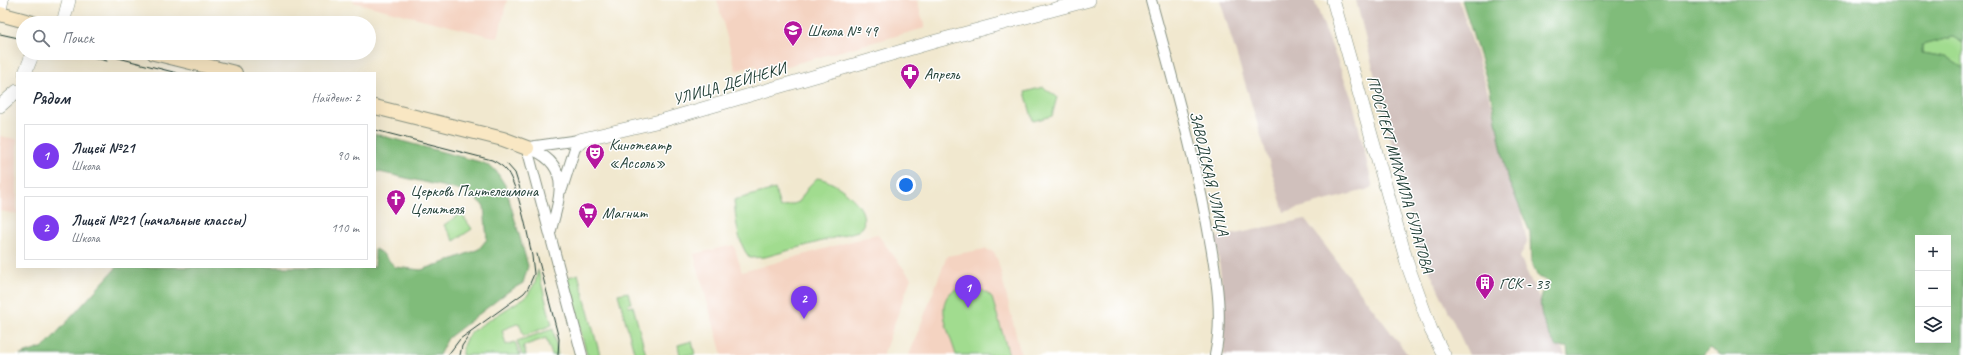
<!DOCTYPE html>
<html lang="ru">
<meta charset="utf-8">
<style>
:root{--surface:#fff;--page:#f6f6f7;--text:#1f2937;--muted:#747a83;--line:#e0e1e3;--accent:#7c3aed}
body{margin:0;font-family:Caveat,sans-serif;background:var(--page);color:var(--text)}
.controls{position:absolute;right:12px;bottom:12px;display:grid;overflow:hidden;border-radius:0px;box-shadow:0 4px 16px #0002}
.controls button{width:36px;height:36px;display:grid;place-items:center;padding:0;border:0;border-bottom:1px solid var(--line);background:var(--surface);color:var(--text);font:20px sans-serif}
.you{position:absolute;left:906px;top:185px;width:14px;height:14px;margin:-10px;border:3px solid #fff;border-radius:50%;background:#1a73e8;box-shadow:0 0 0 6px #1a73e833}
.badge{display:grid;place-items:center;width:26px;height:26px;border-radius:50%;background:var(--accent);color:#fff;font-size:13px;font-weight:700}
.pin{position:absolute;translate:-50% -33px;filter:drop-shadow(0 1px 2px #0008)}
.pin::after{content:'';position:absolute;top:21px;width:14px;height:12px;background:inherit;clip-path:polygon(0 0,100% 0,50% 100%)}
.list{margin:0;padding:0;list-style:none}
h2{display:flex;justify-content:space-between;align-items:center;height:52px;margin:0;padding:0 16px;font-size:17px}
h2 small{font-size:13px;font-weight:400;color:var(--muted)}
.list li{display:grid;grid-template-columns:26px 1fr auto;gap:12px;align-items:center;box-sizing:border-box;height:64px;margin:0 8px 8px;padding:0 8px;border:1px solid var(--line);border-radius:0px}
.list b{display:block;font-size:15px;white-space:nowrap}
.list p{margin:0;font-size:13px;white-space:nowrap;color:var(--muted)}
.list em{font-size:13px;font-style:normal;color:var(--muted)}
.icon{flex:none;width:22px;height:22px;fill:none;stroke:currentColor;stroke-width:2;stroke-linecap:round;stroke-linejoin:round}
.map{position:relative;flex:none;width:1963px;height:355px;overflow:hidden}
.search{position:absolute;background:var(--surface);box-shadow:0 4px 16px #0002;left:16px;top:16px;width:360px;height:44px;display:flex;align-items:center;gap:10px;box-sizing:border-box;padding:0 14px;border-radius:22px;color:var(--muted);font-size:15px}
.panel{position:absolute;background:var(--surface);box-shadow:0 4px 16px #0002;left:16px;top:72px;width:360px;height:196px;border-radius:0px}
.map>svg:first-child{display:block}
.built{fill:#f4d3c1}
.industrial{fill:#d0c0bc}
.green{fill:#a1dc8f;stroke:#608c62}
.forest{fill:#80bc7a;stroke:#507c57;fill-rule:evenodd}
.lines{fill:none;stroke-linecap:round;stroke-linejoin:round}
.minor-casing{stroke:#889282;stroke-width:12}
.tertiary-casing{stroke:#889282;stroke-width:14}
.secondary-casing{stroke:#889282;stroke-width:16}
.minor{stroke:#fff;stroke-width:10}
.tertiary{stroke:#fff;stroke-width:13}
.secondary{stroke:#f9e7c3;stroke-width:14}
.tram{stroke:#1f3d34;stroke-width:1}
.labels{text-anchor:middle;stroke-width:3;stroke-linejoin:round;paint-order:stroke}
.poi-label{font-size:16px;fill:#1f3d34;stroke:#fff;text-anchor:start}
.street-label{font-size:16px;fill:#1f3d34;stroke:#fff}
</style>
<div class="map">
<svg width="1963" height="355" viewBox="0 0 1963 355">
<rect width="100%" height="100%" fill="#fff"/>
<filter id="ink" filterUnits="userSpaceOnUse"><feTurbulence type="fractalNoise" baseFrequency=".025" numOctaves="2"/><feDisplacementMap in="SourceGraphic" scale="8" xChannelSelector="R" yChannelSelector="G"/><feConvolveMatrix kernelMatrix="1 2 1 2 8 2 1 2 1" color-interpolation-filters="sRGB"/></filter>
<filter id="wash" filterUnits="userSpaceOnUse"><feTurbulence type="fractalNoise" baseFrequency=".012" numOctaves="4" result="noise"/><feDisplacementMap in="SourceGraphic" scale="16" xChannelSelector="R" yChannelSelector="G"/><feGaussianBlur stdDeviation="0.9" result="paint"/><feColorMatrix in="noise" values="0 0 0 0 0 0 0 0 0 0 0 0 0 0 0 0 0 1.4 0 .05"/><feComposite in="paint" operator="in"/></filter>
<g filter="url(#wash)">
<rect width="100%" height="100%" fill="#f1e8cf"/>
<!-- built -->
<g class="built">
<path d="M353,0H507L498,38L353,2Z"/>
<path d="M717,0H917L925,28L758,74L756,65L736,71Z"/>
<path d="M0,136L17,139V214L0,211Z"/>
<path d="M877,234L911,278L883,355H722L694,254L734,245L742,272Z"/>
<path d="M985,249L994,252L998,261L1021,355H909L947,256Z"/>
</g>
<!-- industrial -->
<g class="industrial">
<path d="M1220,0H1314L1352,99L1373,188L1284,212Z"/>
<path d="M1356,0H1459L1485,82L1519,204L1527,242L1520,257L1565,355H1469L1416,242Z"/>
<path d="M1305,219L1408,355H1224V300L1216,238Z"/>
</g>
<!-- green -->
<g class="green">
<path d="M1953,37L1963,43V68L1946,57L1922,53V45Z"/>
<path d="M1043,87L1057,97L1052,116L1033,121L1025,92Z"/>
<path d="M817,178C833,180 855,197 862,211C864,216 864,222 863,227L858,231L765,257L750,258C737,244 736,218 734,200L775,189L780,208L799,202L809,186Z"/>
<path d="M461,213L472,229L454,241L444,225Z"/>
<path d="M538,270L552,325L524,336L519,323L502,330L506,345L515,342L520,355H462C462,345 466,338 472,331L527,296L535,283Z"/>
<path d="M578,274L600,355H587L566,278Z"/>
<path d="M966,286C978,287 984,290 992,298L1009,355H956C949,331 928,293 966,286Z"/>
<path d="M628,292L631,303L628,304L629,307L633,306L646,355H635L618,294Z"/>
<path d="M553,329L558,355H552L546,338L523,346L526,355H522L517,341Z"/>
<path d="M692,341L695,355H680L678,345Z"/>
</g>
<!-- forest -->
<g class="forest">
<path d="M1462,0H1963V43L1953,37L1922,45V53L1946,57L1963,68V355H1721L1709,348L1703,355H1568L1567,347H1557C1547,333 1538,314 1541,295C1542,291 1547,286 1550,282L1538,277L1531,262L1530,232L1507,177L1490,90ZM1918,238H1948V340H1918Z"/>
<path d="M375,134L484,163L496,171L505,185L528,266L523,283L509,291L448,338L439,355H20L44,347L117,267H375V249L383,254L395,267L421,270L446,262L479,249L487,239L484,206L468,192L375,171Z"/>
</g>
</g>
<g filter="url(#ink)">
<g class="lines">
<!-- minor casing -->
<g class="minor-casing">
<g id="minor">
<path d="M1151,0C1173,81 1197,163 1211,246C1217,281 1223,319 1215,355"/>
<path d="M529,147L579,140"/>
<path d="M527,148L582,355"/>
<path d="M527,148C573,163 560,197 550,233"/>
<path d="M562,189L575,148L586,138"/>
</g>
</g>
<!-- tertiary casing -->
<g class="tertiary-casing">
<g id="tertiary">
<path d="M1333,0L1408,266L1431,330L1444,355"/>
<path d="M0,9L2,0"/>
<path d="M63,23L69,0"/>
<path d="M25,73L33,53"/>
<path d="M0,106L17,91"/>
<path d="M579,140L664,120L933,42L1089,0"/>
</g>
</g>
<!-- secondary casing -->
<g class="secondary-casing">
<g id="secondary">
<path d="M0,14L33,23"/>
<path d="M154,53L235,73"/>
<path d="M375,107L503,139L527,148"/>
</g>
</g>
<!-- minor -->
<use href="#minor" class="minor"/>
<!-- tertiary -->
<use href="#tertiary" class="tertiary"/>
<!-- secondary -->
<use href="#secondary" class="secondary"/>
<!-- tram -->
<g class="tram">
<path d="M0,34L23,39"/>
<path d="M76,53L107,61"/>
<path d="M99,53L177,73"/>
<path d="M375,130L492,160C498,163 503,166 507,171C518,187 528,235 532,256L534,274L528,288L524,293L460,339L448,355"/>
<path d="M507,164L515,173L521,192"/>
<path d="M537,254L559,339L558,355"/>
<path d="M460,355L462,346L470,334"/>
</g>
</g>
</g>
<!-- icons -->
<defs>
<g id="school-pin" transform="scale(1)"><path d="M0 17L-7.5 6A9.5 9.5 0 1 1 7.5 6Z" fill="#b5179e" stroke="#fff"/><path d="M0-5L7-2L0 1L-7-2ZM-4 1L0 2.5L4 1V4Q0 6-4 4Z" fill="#fff"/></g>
<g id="pharmacy-pin" transform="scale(1)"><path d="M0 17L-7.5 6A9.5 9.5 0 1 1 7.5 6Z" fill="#b5179e" stroke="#fff"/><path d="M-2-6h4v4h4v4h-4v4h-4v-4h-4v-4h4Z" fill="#fff"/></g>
<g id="theatre-pin" transform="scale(1)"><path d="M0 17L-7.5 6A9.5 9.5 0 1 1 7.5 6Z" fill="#b5179e" stroke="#fff"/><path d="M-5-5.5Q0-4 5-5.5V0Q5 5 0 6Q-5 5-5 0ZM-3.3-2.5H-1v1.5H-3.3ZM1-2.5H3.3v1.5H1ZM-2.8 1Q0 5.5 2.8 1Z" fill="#fff"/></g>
<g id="church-pin" transform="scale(1)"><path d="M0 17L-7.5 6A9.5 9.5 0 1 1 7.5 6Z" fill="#b5179e" stroke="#fff"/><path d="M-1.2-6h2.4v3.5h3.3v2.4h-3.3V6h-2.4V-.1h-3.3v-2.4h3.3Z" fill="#fff"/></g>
<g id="supermarket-pin" transform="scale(1)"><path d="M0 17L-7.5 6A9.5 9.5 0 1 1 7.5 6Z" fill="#b5179e" stroke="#fff"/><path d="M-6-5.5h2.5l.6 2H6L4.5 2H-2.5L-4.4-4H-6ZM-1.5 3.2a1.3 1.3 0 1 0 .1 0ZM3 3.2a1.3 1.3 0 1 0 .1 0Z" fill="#fff"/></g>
<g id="building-pin" transform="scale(1)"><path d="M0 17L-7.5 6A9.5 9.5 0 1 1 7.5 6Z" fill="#b5179e" stroke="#fff"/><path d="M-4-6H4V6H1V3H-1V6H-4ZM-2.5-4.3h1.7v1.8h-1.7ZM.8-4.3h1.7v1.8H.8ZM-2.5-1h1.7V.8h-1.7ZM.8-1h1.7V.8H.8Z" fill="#fff"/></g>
</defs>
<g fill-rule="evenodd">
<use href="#school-pin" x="793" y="30"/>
<use href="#pharmacy-pin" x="910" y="73"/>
<use href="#theatre-pin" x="595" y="153"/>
<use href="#church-pin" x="396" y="199"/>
<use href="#supermarket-pin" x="588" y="212"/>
<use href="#building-pin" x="1485" y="283"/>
</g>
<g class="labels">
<!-- poi labels -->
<g class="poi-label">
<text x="807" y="36">Школа № 49</text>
<text x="924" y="79">Апрель</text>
<text x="609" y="150">Кинотеатр<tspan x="609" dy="18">«Ассоль»</tspan></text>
<text x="410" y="196">Церковь Пантелеимона<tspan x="410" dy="18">Целителя</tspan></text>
<text x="602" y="218">Магнит</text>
<text x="1499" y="289">ГСК - 33</text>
</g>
<!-- street labels -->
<g class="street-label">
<text transform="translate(729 83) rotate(-16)" y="6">УЛИЦА ДЕЙНЕКИ</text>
<text transform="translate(1210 173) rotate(77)" y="6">ЗАВОДСКАЯ УЛИЦА</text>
<text transform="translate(1401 174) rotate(74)" y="6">ПРОСПЕКТ МИХАИЛА БУЛАТОВА</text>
</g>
</g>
</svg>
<div class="controls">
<button>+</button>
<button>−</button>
<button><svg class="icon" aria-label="layers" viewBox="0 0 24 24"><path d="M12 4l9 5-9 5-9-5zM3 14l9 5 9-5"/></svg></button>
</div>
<div class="you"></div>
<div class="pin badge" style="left:968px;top:308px">1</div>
<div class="pin badge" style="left:804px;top:319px">2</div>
<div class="search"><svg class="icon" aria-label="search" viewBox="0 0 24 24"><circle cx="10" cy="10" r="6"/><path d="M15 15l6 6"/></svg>Поиск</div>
<section class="panel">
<h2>Рядом<small>Найдено: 2</small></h2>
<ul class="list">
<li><span class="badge">1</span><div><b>Лицей №21</b><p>Школа</p></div><em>90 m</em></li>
<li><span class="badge">2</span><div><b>Лицей №21 (начальные классы)</b><p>Школа</p></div><em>110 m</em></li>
</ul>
</section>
</div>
